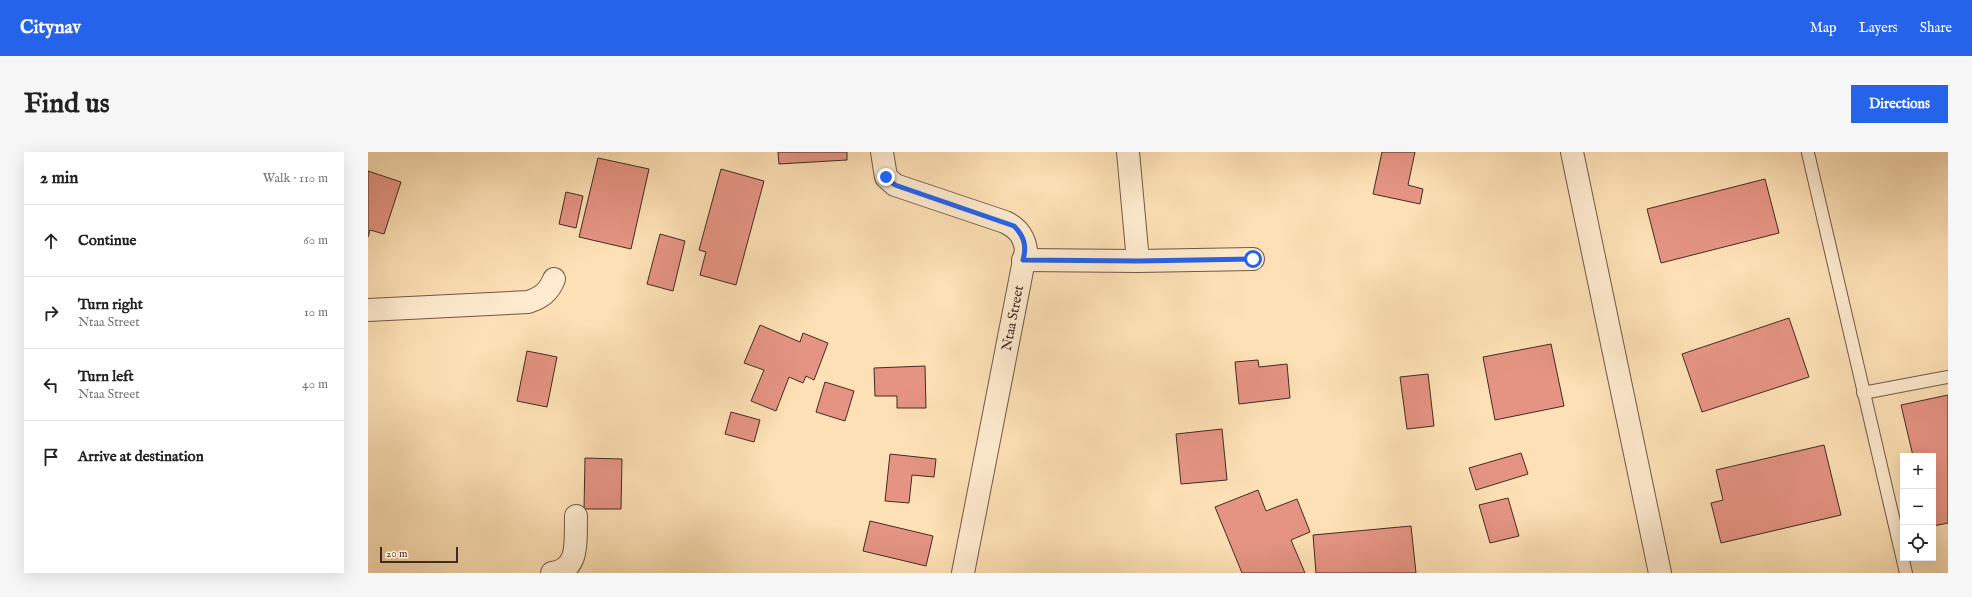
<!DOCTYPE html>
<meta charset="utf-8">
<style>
:root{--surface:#fff;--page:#f6f6f6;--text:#222;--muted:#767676;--line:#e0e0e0;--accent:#2563eb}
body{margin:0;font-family:"IM FELL English",serif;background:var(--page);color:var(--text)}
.controls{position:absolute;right:12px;bottom:12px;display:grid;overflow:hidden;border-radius:0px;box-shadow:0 4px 16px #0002}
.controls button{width:36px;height:36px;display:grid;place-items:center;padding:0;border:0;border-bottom:1px solid var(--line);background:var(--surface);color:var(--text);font:20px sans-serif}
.scale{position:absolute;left:12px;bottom:10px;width:78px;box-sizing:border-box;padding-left:4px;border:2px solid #432b22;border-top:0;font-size:11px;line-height:14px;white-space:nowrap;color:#432b22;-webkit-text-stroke:3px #feebcf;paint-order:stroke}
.stop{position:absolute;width:12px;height:12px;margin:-9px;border:3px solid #2563eb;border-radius:50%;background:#fff}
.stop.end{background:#2563eb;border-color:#fff;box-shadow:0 1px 4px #0008}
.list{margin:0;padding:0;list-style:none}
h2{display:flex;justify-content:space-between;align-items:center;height:52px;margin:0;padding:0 16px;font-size:17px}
h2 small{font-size:13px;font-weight:400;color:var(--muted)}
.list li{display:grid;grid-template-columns:26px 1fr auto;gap:12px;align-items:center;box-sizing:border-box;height:72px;padding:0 16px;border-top:1px solid var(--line)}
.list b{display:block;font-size:15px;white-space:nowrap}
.list p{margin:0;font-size:13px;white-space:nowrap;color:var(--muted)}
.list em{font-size:13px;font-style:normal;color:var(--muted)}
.icon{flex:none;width:22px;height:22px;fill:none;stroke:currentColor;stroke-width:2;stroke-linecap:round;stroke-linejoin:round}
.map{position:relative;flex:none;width:1580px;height:421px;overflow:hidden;border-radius:0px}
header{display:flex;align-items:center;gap:24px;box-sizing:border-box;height:56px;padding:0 20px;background:var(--accent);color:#fff}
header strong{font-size:19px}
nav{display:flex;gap:22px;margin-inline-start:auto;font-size:14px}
.intro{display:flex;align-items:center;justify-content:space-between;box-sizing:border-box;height:96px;padding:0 24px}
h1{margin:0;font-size:28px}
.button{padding:10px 18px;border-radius:0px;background:var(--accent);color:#fff;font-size:14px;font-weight:700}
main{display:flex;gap:24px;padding:0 24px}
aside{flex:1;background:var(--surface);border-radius:0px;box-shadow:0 4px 16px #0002}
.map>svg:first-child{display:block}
.building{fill:#e59483;stroke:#432b22}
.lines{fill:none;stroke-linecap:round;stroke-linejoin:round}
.service-casing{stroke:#725847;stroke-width:14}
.minor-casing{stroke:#725847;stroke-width:24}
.service{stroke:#feebcf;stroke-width:12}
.minor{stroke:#feebcf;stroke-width:22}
.route{stroke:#2563eb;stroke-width:5}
.labels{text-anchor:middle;stroke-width:3;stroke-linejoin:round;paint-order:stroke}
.street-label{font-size:14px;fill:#432b22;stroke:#feebcf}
</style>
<header>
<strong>Citynav</strong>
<nav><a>Map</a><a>Layers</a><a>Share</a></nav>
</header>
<div class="intro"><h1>Find us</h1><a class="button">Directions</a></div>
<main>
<aside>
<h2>2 min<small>Walk · 110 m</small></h2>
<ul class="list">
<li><svg class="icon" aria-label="ahead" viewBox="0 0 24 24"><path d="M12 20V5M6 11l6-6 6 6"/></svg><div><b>Continue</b></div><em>60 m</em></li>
<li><svg class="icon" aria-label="right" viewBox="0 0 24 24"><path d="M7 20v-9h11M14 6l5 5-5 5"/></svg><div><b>Turn right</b><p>Ntaa Street</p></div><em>10 m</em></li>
<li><svg class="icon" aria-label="left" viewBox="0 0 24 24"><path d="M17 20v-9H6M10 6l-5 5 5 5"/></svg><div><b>Turn left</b><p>Ntaa Street</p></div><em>40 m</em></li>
<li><svg class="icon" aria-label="arrive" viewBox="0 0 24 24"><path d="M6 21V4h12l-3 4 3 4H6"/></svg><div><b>Arrive at destination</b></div></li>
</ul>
</aside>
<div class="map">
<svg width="1580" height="421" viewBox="0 0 1580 421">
<rect width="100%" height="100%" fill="#fde0b5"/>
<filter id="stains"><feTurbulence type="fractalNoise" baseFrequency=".005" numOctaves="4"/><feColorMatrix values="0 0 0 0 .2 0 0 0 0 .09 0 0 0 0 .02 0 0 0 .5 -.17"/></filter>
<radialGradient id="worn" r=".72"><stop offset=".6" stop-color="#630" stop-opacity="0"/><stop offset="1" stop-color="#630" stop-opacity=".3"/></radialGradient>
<!-- building -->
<g class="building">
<path d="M410,0H479V8L411,12Z"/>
<path d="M1014,0H1047L1040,33L1055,37L1052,52L1005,42Z"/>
<path d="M230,6L281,17L263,97L211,85Z"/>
<path d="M353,17L396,29L368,133L332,123L338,100L331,98Z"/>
<path d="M0,19L33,30L16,82L2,78L0,85Z"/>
<path d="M1397,27L1411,81L1293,111L1279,57Z"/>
<path d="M198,40L215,44L208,76L191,72Z"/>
<path d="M292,82L317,89L305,139L279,132Z"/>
<path d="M1421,166L1441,225L1334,260L1314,202Z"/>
<path d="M392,173L432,190L435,181L460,191L446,228L438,224L435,231L421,225L408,259L383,249L396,218L376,211Z"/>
<path d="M1183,192L1196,254L1127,268L1115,205Z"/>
<path d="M159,199L189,205L179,255L149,249Z"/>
<path d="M890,208L891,215L919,212L922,246L871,252L867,210Z"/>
<path d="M557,214L558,256H529V244H507L506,216Z"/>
<path d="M1060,222L1066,274L1039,277L1032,225Z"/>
<path d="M457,230L486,239L477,269L448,260Z"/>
<path d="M1580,243V371L1565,374V304H1545L1533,253Z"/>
<path d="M363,260L392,268L386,290L357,282Z"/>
<path d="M854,277L859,328L813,332L808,282Z"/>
<path d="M1456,293L1473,363L1353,391L1343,351L1355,348L1348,318Z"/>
<path d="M1153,301L1160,322L1108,338L1101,316Z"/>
<path d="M522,302L568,307L566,325L544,323L541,351L517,349Z"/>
<path d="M217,306L254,307L253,357H216Z"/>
<path d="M890,338L898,359L929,347L942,380L923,388L937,421H874L847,355Z"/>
<path d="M1140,346L1151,384L1122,391L1111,353Z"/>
<path d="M502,369L565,384L558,414L495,399Z"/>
<path d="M1043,374L1048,421H948L945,383Z"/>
</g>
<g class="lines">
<!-- service casing -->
<g class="service-casing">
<g id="service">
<path d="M1440,1L1538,421"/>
<path d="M1495,241L1580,225"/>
</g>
</g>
<!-- minor casing -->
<g class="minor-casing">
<g id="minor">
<path d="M514,0L518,25L527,33L637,70C650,76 656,84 658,98L595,421"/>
<path d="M760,0L770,109"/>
<path d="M1204,0L1292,421"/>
<path d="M655,108L770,109L885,107"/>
<path d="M0,158L160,150C173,146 181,140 186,127"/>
<path d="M184,421C213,418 207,386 208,364"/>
</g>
</g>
<!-- service -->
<use href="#service" class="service"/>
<!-- minor -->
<use href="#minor" class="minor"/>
</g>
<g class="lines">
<!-- route -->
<path class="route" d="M518,25L527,33L646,74C656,84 659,94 655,108L770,109L885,107"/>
</g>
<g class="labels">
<!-- street labels -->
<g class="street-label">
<text transform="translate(644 166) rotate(-79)" y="5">Ntaa Street</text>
</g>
</g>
<rect width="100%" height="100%" filter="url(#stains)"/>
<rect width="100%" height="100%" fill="url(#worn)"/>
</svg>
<div class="controls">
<button>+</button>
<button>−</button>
<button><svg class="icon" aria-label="locate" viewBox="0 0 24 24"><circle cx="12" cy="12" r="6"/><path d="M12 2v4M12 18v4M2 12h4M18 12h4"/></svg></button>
</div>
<div class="scale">20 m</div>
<div class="stop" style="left:885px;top:107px"></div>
<div class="stop end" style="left:518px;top:25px"></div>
</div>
</main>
